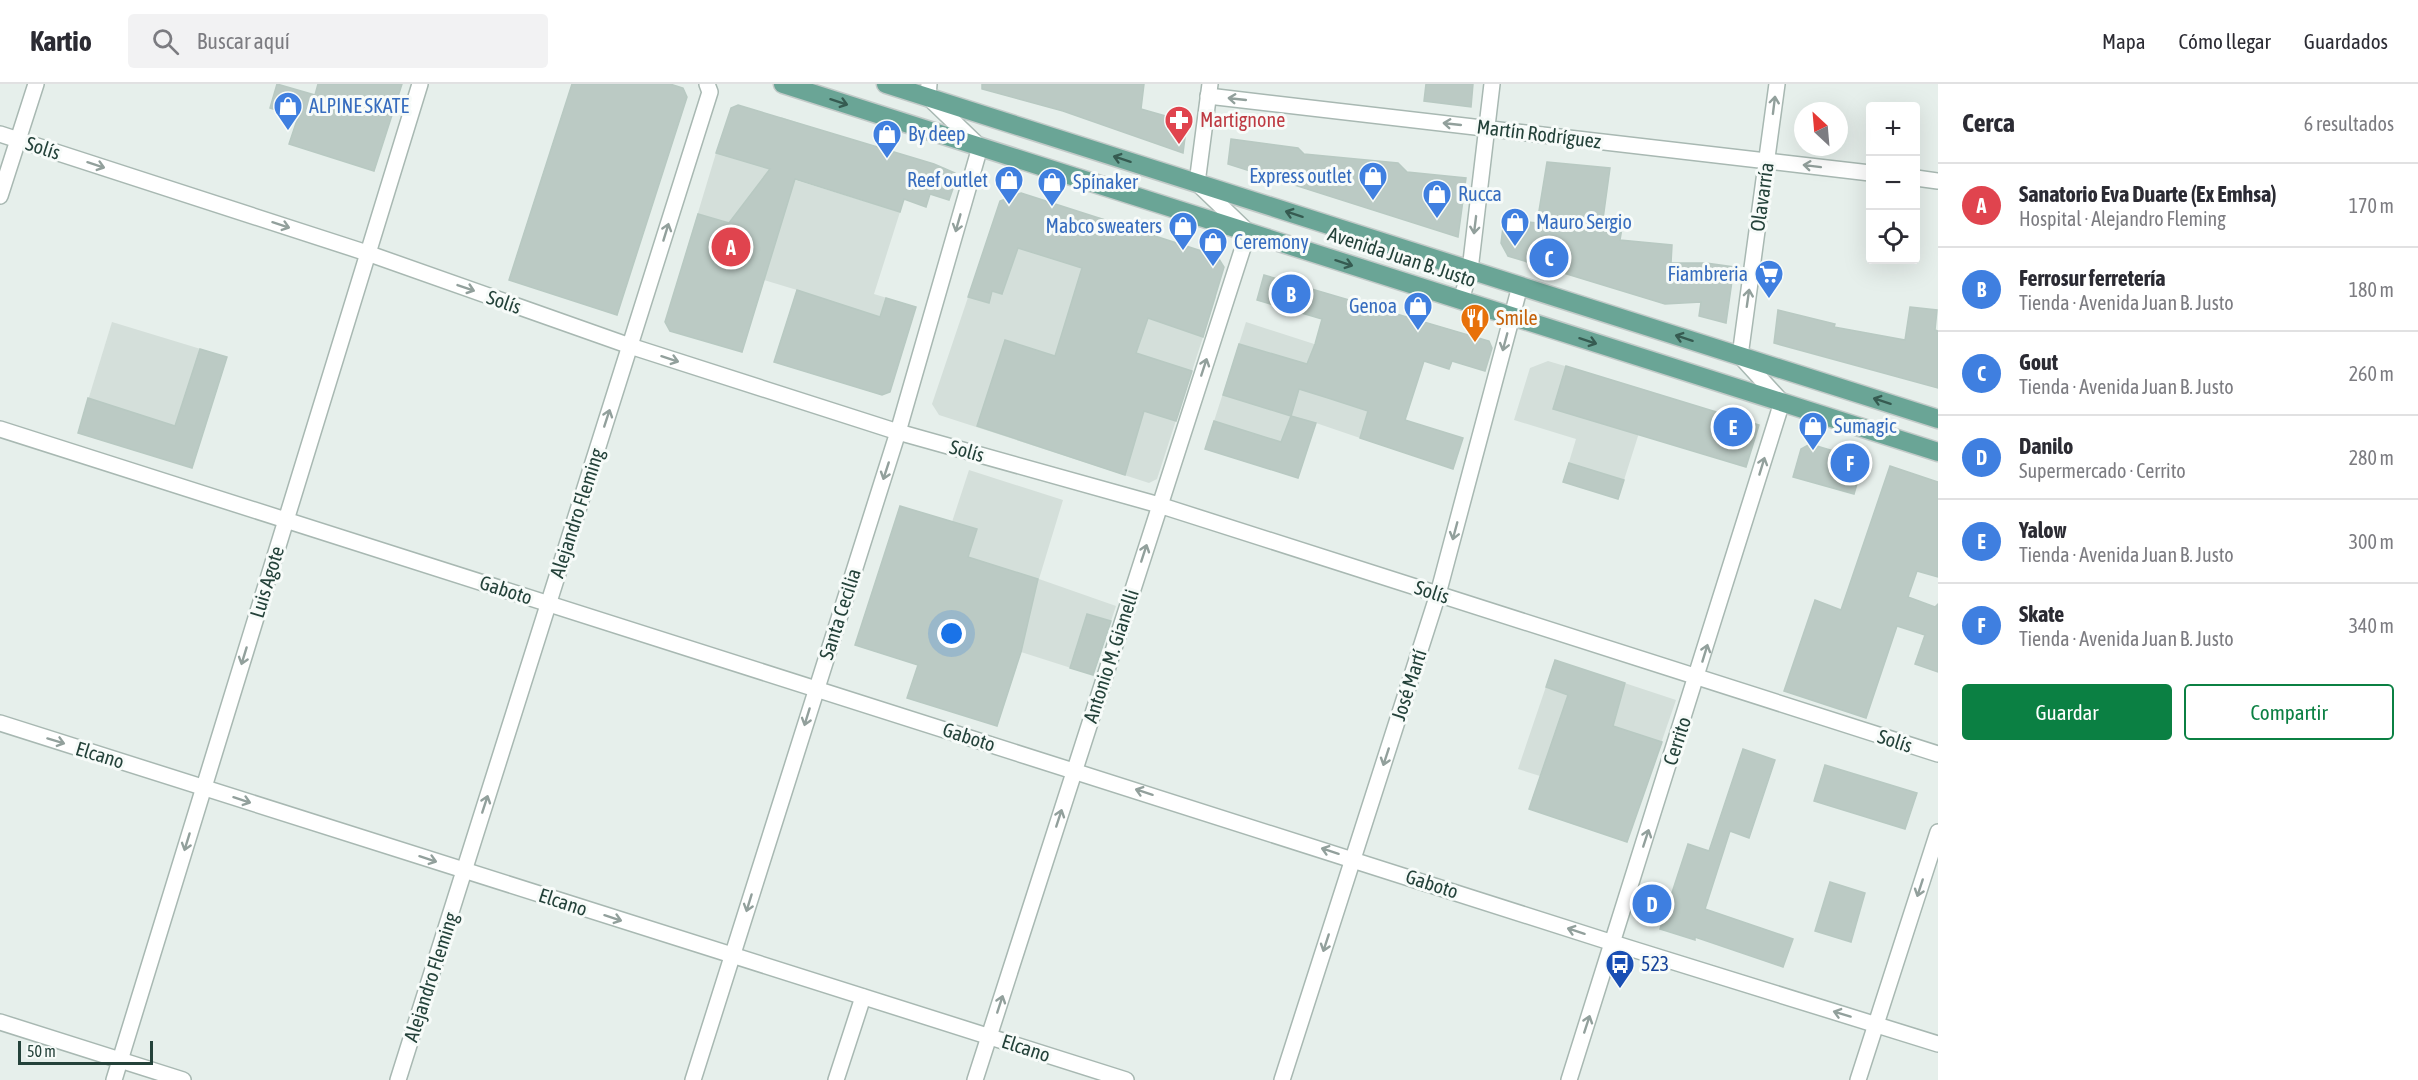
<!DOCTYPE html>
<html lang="es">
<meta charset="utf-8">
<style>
:root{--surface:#fff;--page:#f2f2f3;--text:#2b2b33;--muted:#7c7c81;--line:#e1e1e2;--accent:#0b8043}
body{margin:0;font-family:"Asap Condensed",sans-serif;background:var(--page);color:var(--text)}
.controls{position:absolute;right:18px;top:18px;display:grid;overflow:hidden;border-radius:6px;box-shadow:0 6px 24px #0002}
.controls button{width:54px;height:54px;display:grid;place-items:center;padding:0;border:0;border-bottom:2px solid var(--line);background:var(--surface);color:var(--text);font:30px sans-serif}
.compass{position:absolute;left:1794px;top:18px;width:54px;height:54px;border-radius:50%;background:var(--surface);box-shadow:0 6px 24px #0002;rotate:334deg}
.scale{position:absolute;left:18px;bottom:15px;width:135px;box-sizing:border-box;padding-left:6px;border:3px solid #24423a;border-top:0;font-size:16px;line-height:21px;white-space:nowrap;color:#24423a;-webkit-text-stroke:4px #f7fbf9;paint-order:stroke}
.you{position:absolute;left:952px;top:550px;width:21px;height:21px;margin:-15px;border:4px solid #fff;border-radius:50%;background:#1a73e8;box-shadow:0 0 0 9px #1a73e833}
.badge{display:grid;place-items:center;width:39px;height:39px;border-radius:50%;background:var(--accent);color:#fff;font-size:20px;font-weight:700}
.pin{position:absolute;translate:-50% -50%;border:3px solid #fff;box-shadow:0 2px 6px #0006}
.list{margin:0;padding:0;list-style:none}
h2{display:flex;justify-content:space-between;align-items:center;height:78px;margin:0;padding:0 24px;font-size:26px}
h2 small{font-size:20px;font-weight:400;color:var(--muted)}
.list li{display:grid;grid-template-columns:39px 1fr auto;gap:18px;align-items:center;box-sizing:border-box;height:84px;padding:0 24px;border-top:2px solid var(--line)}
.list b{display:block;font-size:22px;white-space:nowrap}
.list p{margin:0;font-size:20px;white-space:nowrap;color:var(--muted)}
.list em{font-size:20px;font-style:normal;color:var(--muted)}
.actions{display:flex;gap:12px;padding:18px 24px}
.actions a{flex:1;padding:14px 0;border:2px solid var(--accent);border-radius:6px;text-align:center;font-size:21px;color:var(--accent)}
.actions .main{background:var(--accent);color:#fff}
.icon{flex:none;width:33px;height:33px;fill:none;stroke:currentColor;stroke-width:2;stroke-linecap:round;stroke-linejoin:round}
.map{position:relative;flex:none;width:1938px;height:996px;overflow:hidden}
header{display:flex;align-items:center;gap:36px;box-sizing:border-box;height:84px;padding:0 30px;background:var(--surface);border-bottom:2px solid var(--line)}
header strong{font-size:28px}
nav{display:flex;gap:33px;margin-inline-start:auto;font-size:21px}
.search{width:420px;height:54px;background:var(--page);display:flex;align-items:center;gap:15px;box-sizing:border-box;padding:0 21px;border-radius:6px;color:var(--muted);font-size:22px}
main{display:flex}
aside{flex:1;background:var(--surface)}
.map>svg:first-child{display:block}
.built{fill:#d4dfda}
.building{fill:#bbcac4;stroke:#b8c9c2;stroke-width:1.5}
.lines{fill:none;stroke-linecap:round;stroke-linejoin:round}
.street-casing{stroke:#a8b8b2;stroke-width:18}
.primary-casing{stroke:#c2cac8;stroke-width:21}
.street{stroke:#fff;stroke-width:15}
.primary{stroke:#6aa596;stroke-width:18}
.oneway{stroke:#92a09c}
.oneway2{stroke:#365b51}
.labels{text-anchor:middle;stroke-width:6;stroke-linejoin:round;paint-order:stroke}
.shop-label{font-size:20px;fill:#366cbe;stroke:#f7fbf9;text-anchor:start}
.health-label{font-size:20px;fill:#be3a42;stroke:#f7fbf9;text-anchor:start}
.street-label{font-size:20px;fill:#24423a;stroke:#f7fbf9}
.food-label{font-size:20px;fill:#c56008;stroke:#f7fbf9;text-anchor:start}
.transit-label{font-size:20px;fill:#164399;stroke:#f7fbf9;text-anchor:start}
</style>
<header>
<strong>Kartio</strong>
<div class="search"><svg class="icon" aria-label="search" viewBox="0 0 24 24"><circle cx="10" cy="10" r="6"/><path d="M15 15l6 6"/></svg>Buscar aquí</div>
<nav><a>Mapa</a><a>Cómo llegar</a><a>Guardados</a></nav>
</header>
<main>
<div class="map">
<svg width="1938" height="996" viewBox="0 0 1938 996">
<rect width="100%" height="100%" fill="#e6efeb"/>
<!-- built -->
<g class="built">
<path d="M781,33L811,43L795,96L900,128L874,210L916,223L890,308L882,311L774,278L797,206L764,196L742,268L670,247L665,238L716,69L765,83Z"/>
<path d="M1098,133L1147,148L1135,188L1216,213L1157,395L1149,399L939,331L932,320L988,154L1082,184Z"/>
<path d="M112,238L227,273L192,384L78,349Z"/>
<path d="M1246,238L1342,269L1328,314L1368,327L1360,354L1316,339L1298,394L1205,365Z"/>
<path d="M1548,277L1652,308L1618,415L1563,398L1576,355L1514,336L1530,284Z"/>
<path d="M969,386L1063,416L1039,495L1116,522L1093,591L1021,568L997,642L907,614L918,581L855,561L900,422L952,438Z"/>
<path d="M1555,576L1676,616L1627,758L1529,725L1540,692L1518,685Z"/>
</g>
<!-- building -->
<g class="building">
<path d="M277,0L315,11L318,0H402L374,87L289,60L298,33L270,24Z"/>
<path d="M572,0H670L683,4L687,13L617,231L509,196Z"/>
<path d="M982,0H1144L1141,25L1187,38L1183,69L1063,27L982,5Z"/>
<path d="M1426,0H1473L1471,23L1424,17Z"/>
<path d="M738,21L934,80L955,89L956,96L949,116L930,110L926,123L904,115L900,128L795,95L742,268L670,247L665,238L698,130L729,139L770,85L716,69L731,24Z"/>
<path d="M1231,55L1298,64L1304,70L1398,79L1407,88L1466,94L1458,153L1228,80Z"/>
<path d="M1547,78L1610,84L1603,135L1623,138L1620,156L1672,161L1671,179H1706L1734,183L1726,239L1699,232L1701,218L1665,220L1508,172L1501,159L1504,135L1537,139Z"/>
<path d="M1021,109L1217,172L1224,183L1203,253L1148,234L1136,269L1192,287L1176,337L1144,327L1125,391L977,342L1005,256L1055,272L1082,184L1018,164L1002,210L992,207L989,219L968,213L1000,117Z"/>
<path d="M1264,191L1489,257L1492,264L1485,287L1452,277L1449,285L1424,277L1405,336L1463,354L1453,385L1360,354L1368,327L1328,314L1299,305L1291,332L1223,311L1239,260L1307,280L1315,260L1322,235L1257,216Z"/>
<path d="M797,206L880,233L886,214L916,223L890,308L882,311L774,278Z"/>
<path d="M1910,223L1937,226L1935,246L1938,247V304L1774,259L1778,226L1835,240L1834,243L1905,256Z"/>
<path d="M200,265L227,273L192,384L78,349L88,314L175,342Z"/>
<path d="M1566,282L1759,341L1746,383L1553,325Z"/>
<path d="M1291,332L1316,339L1298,394L1205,365L1214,337L1281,358Z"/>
<path d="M1810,360L1864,376L1854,410L1793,393L1801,365Z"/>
<path d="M1569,379L1624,396L1618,415L1563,398Z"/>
<path d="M1890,382L1938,398V493L1917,487L1908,513L1935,523L1938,520V588L1915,580L1925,551L1897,542L1866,634L1784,607L1815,516L1841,526Z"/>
<path d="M900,422L977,445L968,473L1038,495L1021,568L997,642L907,614L918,581L855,561Z"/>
<path d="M1087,530L1111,537L1093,591L1070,584Z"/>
<path d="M1555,576L1625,599L1613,642L1662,658L1627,758L1529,725L1568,611L1546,603Z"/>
<path d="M1743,665L1775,676L1749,754L1730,747L1705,825L1793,855L1783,883L1695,853V856L1660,845L1688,760L1709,767Z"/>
<path d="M1825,681L1917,709L1905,745L1814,717Z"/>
<path d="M1830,798L1865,809L1851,858L1815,847Z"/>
</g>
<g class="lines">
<!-- street casing -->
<g class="street-casing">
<g id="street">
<path d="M1208,12L1870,89"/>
<path d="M0,50L367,169L630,262L898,348L1159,421L1938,670"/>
<path d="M1916,94L1938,97"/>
<path d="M0,112L36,0"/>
<path d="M1461,216L1470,186L1492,0"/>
<path d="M0,345L1613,859L1938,960"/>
<path d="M0,639L1126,996"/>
<path d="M0,938L183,996"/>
<path d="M114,996L420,0"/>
<path d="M398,996L710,8L707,0"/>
<path d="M693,996L898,348L980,63L928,13L929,0"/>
<path d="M836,996L863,913"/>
<path d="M975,996L1248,148L1197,99L1210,0"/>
<path d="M1282,996L1438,510L1520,202"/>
<path d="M1569,996L1782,318L1740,272L1777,0"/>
<path d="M1858,996L1938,748"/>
</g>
</g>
<!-- primary casing -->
<g class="primary-casing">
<g id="primary">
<path d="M783,0L1938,368"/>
<path d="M886,0L1938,335"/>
</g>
</g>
<!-- street -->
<use href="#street" class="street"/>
<!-- primary -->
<use href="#primary" class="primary"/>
</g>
<!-- one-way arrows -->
<defs><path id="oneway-shaft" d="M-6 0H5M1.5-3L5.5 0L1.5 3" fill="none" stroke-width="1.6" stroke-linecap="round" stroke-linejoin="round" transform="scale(1.5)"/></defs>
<g class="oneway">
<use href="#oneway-shaft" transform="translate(1237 15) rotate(-174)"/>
<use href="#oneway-shaft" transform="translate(1774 21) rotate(-83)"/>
<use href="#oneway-shaft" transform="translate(1452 40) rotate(-174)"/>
<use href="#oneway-shaft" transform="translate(96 81) rotate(18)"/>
<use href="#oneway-shaft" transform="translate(1812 82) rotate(-173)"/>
<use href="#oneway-shaft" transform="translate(958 139) rotate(106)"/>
<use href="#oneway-shaft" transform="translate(281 141) rotate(18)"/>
<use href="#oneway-shaft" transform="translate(1475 141) rotate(97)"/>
<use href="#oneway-shaft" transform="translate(666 148) rotate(-73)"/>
<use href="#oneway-shaft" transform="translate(466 204) rotate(19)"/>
<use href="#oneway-shaft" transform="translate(1748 214) rotate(-82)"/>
<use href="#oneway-shaft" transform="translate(1505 258) rotate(105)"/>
<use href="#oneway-shaft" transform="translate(670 275) rotate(18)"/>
<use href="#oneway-shaft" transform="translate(1204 283) rotate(-72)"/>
<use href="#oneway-shaft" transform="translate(607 334) rotate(-72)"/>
<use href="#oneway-shaft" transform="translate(1762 382) rotate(-73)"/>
<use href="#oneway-shaft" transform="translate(886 387) rotate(108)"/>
<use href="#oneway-shaft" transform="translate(1455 447) rotate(105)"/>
<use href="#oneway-shaft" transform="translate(1144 469) rotate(-72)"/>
<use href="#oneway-shaft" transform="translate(1705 569) rotate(-73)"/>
<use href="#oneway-shaft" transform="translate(244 572) rotate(107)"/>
<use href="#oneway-shaft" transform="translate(807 633) rotate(107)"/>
<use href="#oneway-shaft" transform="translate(56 657) rotate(17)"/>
<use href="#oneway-shaft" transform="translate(1386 673) rotate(108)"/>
<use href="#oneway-shaft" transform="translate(1144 708) rotate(-162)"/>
<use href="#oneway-shaft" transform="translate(242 716) rotate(18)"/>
<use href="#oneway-shaft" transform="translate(485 720) rotate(-72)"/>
<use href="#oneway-shaft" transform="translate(1059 734) rotate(-72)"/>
<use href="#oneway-shaft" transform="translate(1646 754) rotate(-72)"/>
<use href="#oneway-shaft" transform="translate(187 758) rotate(107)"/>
<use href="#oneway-shaft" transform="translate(1330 767) rotate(-162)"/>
<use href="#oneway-shaft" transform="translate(428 775) rotate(18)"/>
<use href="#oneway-shaft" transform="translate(1920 804) rotate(108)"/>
<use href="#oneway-shaft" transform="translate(749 819) rotate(107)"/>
<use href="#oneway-shaft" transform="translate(613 834) rotate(18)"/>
<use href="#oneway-shaft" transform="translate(1576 847) rotate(-162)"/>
<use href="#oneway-shaft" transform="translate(1326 859) rotate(108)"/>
<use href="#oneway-shaft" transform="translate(1000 920) rotate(-72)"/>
<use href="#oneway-shaft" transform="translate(1842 930) rotate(-163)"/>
<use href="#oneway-shaft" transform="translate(1587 940) rotate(-72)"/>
</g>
<g class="oneway2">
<use href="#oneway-shaft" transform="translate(839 18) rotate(18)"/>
<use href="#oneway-shaft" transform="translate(1122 75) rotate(-162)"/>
<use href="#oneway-shaft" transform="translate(1294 130) rotate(-162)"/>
<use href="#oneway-shaft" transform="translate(1344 179) rotate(18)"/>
<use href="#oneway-shaft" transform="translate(1684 254) rotate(-162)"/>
<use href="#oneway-shaft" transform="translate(1588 257) rotate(18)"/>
<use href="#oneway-shaft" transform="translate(1882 317) rotate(-162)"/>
</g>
<!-- icons -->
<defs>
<g id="shop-pin" transform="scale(1.5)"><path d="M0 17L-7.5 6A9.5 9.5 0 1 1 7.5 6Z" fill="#3f7fe0" stroke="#f7fbf9"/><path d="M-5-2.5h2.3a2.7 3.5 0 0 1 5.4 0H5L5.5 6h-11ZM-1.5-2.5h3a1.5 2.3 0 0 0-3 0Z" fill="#fff"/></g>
<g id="pharmacy-pin" transform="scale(1.5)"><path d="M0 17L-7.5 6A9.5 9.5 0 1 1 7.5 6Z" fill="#e0444e" stroke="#f7fbf9"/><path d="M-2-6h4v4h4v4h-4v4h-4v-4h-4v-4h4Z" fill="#fff"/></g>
<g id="supermarket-pin" transform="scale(1.5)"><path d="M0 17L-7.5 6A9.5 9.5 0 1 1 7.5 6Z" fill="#3f7fe0" stroke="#f7fbf9"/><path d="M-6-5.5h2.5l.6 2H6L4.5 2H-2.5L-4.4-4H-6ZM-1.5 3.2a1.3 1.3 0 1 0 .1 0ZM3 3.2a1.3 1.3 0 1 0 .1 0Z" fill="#fff"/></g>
<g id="restaurant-pin" transform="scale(1.5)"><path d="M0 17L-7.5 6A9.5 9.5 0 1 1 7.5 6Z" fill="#e8710a" stroke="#f7fbf9"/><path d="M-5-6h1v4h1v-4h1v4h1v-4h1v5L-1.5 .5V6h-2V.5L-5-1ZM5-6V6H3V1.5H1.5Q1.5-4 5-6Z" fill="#fff"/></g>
<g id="bus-pin" transform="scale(1.5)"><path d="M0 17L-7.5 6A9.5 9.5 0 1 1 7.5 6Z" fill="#1a4fb4" stroke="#f7fbf9"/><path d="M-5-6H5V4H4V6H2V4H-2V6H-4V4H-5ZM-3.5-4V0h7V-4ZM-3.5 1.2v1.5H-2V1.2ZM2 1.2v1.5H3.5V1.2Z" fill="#fff"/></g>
</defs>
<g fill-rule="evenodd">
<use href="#shop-pin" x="288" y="22"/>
<use href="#pharmacy-pin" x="1179" y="36"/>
<use href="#shop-pin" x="887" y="50"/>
<use href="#shop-pin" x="1373" y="92"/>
<use href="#shop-pin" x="1009" y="96"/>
<use href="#shop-pin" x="1052" y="98"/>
<use href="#shop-pin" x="1437" y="110"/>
<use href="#shop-pin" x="1515" y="138"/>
<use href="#shop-pin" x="1183" y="142"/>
<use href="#shop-pin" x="1213" y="158"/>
<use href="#supermarket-pin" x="1769" y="190"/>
<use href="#shop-pin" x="1418" y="222"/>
<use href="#restaurant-pin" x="1475" y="234"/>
<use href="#shop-pin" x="1813" y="342"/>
<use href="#bus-pin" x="1620" y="880"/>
</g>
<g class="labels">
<!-- shop labels -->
<g class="shop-label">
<text x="309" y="29">ALPINE SKATE</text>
<text x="908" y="57">By deep</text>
<text x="1352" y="99" text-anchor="end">Express outlet</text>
<text x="988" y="103" text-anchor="end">Reef outlet</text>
<text x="1073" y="105">Spínaker</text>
<text x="1458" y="117">Rucca</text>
<text x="1536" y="145">Mauro Sergio</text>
<text x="1162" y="149" text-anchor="end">Mabco sweaters</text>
<text x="1234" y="165">Ceremony</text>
<text x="1748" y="197" text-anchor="end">Fiambreria</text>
<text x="1397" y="229" text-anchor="end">Genoa</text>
<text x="1834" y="349">Sumagic</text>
</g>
<!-- health labels -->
<g class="health-label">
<text x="1200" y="43">Martignone</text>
</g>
<!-- street labels -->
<g class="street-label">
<text transform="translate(1539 50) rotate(7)" y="7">Martín Rodríguez</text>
<text transform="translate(43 64) rotate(18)" y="7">Solís</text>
<text transform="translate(1762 113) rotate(-82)" y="7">Olavarría</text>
<text transform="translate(1402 173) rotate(18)" y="7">Avenida Juan B. Justo</text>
<text transform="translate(504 218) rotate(19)" y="7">Solís</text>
<text transform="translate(967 367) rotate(16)" y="7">Solís</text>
<text transform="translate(577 429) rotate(-72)" y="7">Alejandro Fleming</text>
<text transform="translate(267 498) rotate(-73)" y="7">Luis Agote</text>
<text transform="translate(506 506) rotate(18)" y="7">Gaboto</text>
<text transform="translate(1432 508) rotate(18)" y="7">Solís</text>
<text transform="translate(840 530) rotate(-72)" y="7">Santa Cecilia</text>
<text transform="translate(1111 572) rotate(-72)" y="7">Antonio M. Gianelli</text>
<text transform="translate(1409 601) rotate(-72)" y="7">José Martí</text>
<text transform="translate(969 653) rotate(18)" y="7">Gaboto</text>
<text transform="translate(1677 657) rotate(-72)" y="7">Cerrito</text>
<text transform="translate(1895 657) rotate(18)" y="7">Solís</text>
<text transform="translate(100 671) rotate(17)" y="7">Elcano</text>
<text transform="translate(1432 800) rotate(18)" y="7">Gaboto</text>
<text transform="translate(563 818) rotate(18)" y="7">Elcano</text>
<text transform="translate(431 893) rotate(-72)" y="7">Alejandro Fleming</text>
<text transform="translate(1026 964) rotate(18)" y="7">Elcano</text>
</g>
<!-- food labels -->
<g class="food-label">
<text x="1496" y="241">Smile</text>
</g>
<!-- transit labels -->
<g class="transit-label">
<text x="1641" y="887">523</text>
</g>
</g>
</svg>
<div class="controls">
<button>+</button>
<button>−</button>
<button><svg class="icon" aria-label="locate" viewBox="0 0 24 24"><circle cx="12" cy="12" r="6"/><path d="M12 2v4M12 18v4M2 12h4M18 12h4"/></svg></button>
</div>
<svg class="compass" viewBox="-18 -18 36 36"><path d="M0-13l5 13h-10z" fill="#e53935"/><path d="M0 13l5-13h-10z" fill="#7c7c81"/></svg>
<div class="scale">50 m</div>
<div class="you"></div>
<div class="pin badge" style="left:731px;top:163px;background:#e0444e">A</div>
<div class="pin badge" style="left:1291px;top:210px;background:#3f7fe0">B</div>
<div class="pin badge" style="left:1549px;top:174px;background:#3f7fe0">C</div>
<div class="pin badge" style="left:1652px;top:820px;background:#3f7fe0">D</div>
<div class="pin badge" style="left:1733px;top:343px;background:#3f7fe0">E</div>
<div class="pin badge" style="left:1850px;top:379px;background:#3f7fe0">F</div>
</div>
<aside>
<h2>Cerca<small>6 resultados</small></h2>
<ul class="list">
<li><span class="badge" style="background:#e0444e">A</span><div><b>Sanatorio Eva Duarte (Ex Emhsa)</b><p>Hospital · Alejandro Fleming</p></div><em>170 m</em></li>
<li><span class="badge" style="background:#3f7fe0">B</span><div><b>Ferrosur ferretería</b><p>Tienda · Avenida Juan B. Justo</p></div><em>180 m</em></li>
<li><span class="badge" style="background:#3f7fe0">C</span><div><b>Gout</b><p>Tienda · Avenida Juan B. Justo</p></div><em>260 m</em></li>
<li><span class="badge" style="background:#3f7fe0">D</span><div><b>Danilo</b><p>Supermercado · Cerrito</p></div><em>280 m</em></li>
<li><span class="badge" style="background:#3f7fe0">E</span><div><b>Yalow</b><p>Tienda · Avenida Juan B. Justo</p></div><em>300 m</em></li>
<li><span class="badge" style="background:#3f7fe0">F</span><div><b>Skate</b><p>Tienda · Avenida Juan B. Justo</p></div><em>340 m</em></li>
</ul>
<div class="actions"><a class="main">Guardar</a><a>Compartir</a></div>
</aside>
</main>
